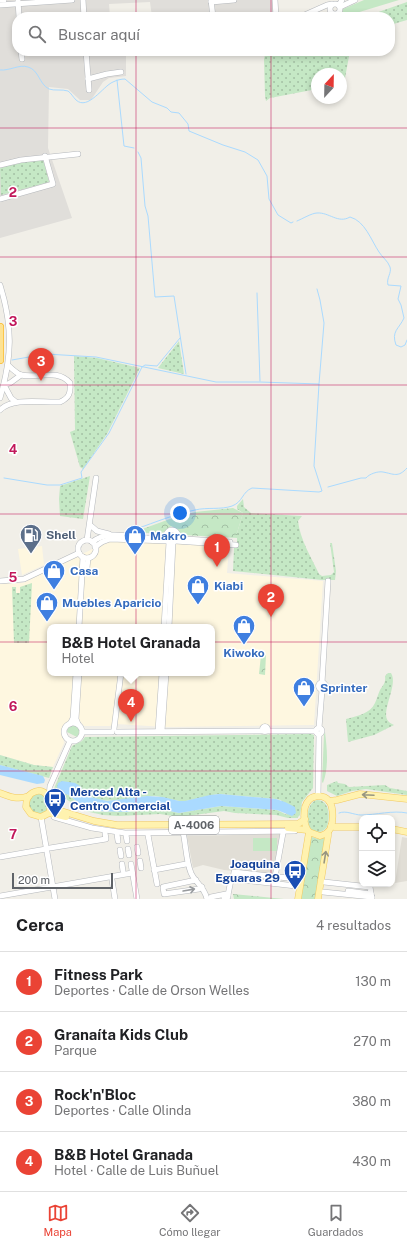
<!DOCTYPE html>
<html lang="es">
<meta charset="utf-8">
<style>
:root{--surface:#fff;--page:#f2f2f2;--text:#202124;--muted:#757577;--line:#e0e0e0;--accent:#ea4335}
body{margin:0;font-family:"Public Sans",sans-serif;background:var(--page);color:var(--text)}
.controls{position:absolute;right:12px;bottom:12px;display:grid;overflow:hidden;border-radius:8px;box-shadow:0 2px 6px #0003}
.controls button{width:36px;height:36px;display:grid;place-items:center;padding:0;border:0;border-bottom:1px solid var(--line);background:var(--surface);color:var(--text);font:20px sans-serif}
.compass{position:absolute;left:311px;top:68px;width:36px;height:36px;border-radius:50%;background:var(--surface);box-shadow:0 2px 6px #0003;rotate:22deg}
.scale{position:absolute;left:12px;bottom:10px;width:101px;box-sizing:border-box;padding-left:4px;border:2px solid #5f6368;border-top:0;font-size:11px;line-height:14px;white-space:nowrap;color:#5f6368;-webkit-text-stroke:3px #fff;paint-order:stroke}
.you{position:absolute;left:180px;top:513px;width:14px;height:14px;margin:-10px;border:3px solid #fff;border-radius:50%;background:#1a73e8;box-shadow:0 0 0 6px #1a73e833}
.badge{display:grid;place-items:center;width:26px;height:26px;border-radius:50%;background:var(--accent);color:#fff;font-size:13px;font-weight:700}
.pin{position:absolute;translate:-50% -33px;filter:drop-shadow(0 1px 2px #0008)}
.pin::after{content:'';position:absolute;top:21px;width:14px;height:12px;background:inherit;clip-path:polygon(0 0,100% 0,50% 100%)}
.popup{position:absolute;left:47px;top:624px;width:168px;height:52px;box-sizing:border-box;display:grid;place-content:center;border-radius:8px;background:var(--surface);filter:drop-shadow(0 1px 3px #0005);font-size:13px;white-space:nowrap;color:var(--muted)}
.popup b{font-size:15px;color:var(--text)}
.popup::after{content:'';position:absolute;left:50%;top:100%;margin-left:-8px;border:8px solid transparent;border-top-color:var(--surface)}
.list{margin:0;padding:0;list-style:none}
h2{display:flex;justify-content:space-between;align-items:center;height:52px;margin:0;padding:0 16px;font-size:17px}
h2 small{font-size:13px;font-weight:400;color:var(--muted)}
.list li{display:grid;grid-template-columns:26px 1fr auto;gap:12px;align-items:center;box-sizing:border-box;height:60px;padding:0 16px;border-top:1px solid var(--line)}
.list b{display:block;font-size:15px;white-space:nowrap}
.list p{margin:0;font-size:13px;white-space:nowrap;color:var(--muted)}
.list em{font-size:13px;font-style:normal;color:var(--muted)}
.icon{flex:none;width:22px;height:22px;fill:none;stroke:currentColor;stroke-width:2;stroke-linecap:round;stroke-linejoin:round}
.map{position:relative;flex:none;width:407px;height:899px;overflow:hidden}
.search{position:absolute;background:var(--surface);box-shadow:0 2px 6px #0003;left:12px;right:12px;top:12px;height:44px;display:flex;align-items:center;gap:10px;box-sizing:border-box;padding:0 14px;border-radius:16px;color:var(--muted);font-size:15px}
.sheet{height:292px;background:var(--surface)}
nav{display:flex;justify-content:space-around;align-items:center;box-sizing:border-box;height:56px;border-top:1px solid var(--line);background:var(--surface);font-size:11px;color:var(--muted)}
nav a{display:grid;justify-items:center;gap:2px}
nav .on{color:var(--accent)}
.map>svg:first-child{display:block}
.commercial{fill:#fef7e0;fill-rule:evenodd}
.industrial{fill:#e0deda}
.education{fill:#e1ded6}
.grass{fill:url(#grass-dots);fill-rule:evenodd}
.park{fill:url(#park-crowns)}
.garden{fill:#c5e8c5}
.water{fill:#aadaff}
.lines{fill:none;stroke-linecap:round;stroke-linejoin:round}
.stream{stroke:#aadaff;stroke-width:1}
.minor-casing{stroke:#b5b8bc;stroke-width:6}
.major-casing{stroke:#f2c960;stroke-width:7}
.highway-casing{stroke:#f9ab00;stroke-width:8}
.minor{stroke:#fff;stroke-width:5}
.major{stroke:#fff2af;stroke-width:6}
.highway{stroke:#fde293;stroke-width:7}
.oneway{stroke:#979581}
.oneway2{stroke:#979a9d}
.grid{fill:none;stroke:#c2185b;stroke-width:1;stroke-opacity:0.55}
.labels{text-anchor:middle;stroke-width:3;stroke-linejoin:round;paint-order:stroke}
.shield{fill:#fff;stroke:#8f9295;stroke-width:1}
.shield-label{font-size:11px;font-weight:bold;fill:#5f6368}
.service-label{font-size:12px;font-weight:bold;fill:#4e5e75;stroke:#fff;text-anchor:start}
.shop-label{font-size:12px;font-weight:bold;fill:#366cbe;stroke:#fff;text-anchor:start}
.transit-label{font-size:12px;font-weight:bold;fill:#164399;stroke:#fff;text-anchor:start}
.grid-label{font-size:13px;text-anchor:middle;font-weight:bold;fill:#c2185b;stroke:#fff;stroke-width:3;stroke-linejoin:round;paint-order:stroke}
</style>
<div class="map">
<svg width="407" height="899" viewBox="0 0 407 899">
<defs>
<pattern id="grass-dots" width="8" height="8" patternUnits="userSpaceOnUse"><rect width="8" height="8" fill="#c5e8c5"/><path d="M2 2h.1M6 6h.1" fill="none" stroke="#a3c0a4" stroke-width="1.8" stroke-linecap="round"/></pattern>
<pattern id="park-crowns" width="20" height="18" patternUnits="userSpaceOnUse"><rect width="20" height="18" fill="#c5e8c5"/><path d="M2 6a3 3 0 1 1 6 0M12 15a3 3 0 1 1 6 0" fill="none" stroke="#a3c0a4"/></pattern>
</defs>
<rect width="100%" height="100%" fill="#f1efe8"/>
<!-- commercial -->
<g class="commercial">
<path d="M111,540L229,547L227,573L323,581L314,725L165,727L116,724L110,726H84L80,721L70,720L64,725L62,728L64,743L53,767L34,765L0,755V584L23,583ZM50,627H212V673H50Z"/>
<path d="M42,546L44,565L22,575L18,549Z"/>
</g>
<!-- industrial -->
<path class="industrial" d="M0,0H273L274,14L272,17H152L150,2L109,4L110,17H17V51H126V76L109,78L103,82L91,100H80L68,89L49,87L48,148L72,218L0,238Z"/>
<!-- education -->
<g class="education">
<path d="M282,834L274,875L224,870L203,865L193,868L187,836Z"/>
<path d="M402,837L407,838V881L395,883Z"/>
</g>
<!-- grass -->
<g class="grass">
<path d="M407,2V20L390,25V17H368L367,16Z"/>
<path d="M266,51H350L345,78L341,83V74H317V89L270,98L266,101L265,96L264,59Z"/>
<path d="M43,159L49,182L1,195L0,168L24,162Z"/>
<path d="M179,341L184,374L158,368Z"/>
<path d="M74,356L97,358L140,368L107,434L83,469L80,467L70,432L75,430Z"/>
<path d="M90,476L83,519L60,516L59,499L60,486Z"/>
<path d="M243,499L244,507L251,513L302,516L298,521C300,539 311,557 319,574L322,576L331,575L334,572L330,543H332L336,571L335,580H322L233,571L234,548H237V533L243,513L237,509V506Z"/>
<path d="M32,583L29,643H14L12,587H16V593H20V587Z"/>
<path d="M388,673H391C399,685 379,713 389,722C390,723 392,724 394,725L374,735L348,742L346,719C357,716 370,714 375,703C377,699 378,694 380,690C383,685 386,683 385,676Z"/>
<path d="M311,734L314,735L313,788L302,802L300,815L297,818H288L276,815L235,813L224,811L179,817L160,814L119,816L103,815L85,811L53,791L72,746L82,741L85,737ZM80,786C95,812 131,795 155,796C165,797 176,802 186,801C197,799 208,795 220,794L276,799L281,800L287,815L277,810L221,806L179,813L156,808L138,809L128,812L119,811L105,812L96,811L81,805L69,795L61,793Z"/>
<path d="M0,755L34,765L53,767L49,778L0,765Z"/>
<path d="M337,781L338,783L345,784L349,787L385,785L390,788L407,791V795L366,789L352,791L337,796L327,791V785Z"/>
<circle cx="39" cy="804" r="10"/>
<path d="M317,800C330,800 330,817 327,827C323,832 319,833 312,831C305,823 306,803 317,800Z"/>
</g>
<!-- park -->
<g class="park">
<path d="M233,508L243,513L237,533V538L183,535C170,524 174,524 161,534L134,532L170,519L195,512Z"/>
<path d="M261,655H266L265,675L259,674Z"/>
<path d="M309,836L318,839L325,838L315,899H300Z"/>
<path d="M233,894L284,899H234Z"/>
</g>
<!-- garden -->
<g class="garden">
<path d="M364,0H399L343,17H337L342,13L343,9Z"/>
<path d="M70,726C75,725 78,726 80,731L77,737L67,732L68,728Z"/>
<path d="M325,732C327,749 329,767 323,783L322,782L324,735Z"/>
<rect x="253" y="838" width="24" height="13"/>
</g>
<!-- water -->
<g class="water">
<path d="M0,765L43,776L45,780L44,783L37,784L0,775Z"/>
<path d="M62,781L75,783L80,786L84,792L90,797L107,801L147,796L163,797L179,801H185L210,795L220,794L276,799L285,802L295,807L296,813L292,816L277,810L221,806L179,813L156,808L138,809L128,812L96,811L81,805L69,795L61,793L57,787L58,783Z"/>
</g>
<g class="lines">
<!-- stream -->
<g class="stream">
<path d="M0,70C10,71 19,64 28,67C39,70 39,84 49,89C54,91 62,89 68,91C71,93 73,97 76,100C88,111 103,86 113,82C117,80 121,79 125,79L152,102L167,108L171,112L179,113L188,124L189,131L223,145L245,152L258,160L267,176L269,199L278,215L291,223L293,222"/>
<path d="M117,80L124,146L134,148"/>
<path d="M138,152L141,158L145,206L148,216L155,297L174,296L186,374"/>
<path d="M297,221C302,219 312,213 317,213C329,212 338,224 350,217C365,221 371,240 379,252C382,257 388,261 390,267C392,273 386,278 388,285L401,286L398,299L401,305L404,318C399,329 391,331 396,345L401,347L405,345L407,340"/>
<path d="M317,289L320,300L324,323L319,384"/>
<path d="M257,293L260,381"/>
<path d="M12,360L46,354L96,357L216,382H260L319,384L314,466L322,491L319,492L252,488C242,492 243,502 232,506C221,510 207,507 195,510C175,514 156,522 136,529"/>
<path d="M4,478L47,485H60L82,478L81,472L109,433L142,367L145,365L157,366L180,338"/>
<path d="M328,487L361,478H366C369,474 378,471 383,472C394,474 398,478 407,468"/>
<path d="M339,813C346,810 354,815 361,815C376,815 393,810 407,813"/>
</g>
<!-- minor casing -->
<g class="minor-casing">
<g id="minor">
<path d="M0,0H4"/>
<path d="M18,0L19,17"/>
<path d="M83,0L84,17"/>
<path d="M211,0L213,17"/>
<path d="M275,0L276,17"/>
<path d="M211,2L234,0"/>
<circle cx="335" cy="9" r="5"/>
<path d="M0,5L72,0"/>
<path d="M339,5L342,0"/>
<path d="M340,7L355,0"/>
<path d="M300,17L327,5L332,4"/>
<path d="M21,51L22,59"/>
<path d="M86,51L89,90"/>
<path d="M88,79L107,74L121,72"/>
<path d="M0,165L21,160L78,154"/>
<path d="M0,199L53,184L45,156"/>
<path d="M0,285C13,326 12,358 0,398"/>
<path d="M16,402L11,398L4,385L10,383L21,375"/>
<path d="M0,410C13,397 42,403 60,402C69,398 71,393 70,383C57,368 38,379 21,375C16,373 12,369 8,365"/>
<path d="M90,525L97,531L109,534"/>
<circle cx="172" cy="536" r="6"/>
<path d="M178,536L186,539L230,542"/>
<path d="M87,540L96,478"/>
<circle cx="87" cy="549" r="9"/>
<path d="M175,541L236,545"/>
<path d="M92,542C114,525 143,545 166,535"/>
<path d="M95,547L102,542L110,539L168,541"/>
<path d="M87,568L88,558"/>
<path d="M0,581L24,579L79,553"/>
<path d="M79,627L83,557"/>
<path d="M164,627L169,542"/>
<path d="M169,627L173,542"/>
<circle cx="322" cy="686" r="3.5"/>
<path d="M322,683L328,581"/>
<circle cx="73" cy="732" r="9"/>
<path d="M70,724L73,718L76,673"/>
<path d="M78,724L76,719L79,673"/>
<circle cx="265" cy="729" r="2.5"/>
<circle cx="319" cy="731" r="3"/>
<path d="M319,728L322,690"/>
<path d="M114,729L121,673"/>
<path d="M158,731L162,673"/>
<path d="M162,731L166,673"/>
<path d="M267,731H316"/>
<path d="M82,732H112"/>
<path d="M117,732L264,731"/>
<path d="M318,796L319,734"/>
<path d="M49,797L50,786L70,741"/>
<path d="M41,817L55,899"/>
<path d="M54,817L92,828L125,833L295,831"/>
<path d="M183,832C186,845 186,861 191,873C196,884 204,886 207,899"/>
<path d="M117,834L118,841"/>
<path d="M126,835L127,841"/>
<path d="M148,835L157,884"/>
<path d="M137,847L138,853"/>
<path d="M50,848L106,839L105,833"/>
<path d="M128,849L129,855"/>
<path d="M120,850L121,856"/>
<path d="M0,857L46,849"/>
<path d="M140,861L141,868"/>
<path d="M362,861V866"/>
<path d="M122,864L123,871"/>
<path d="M131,864L137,899"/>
<path d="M154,870L186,864"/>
<path d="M275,877L283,833"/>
<path d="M112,880L115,899"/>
<path d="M196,880L163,887L164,894L199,889L202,887"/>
<path d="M324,882L370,887L372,899"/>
<path d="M296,886L233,879L234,872L297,879"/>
<path d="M348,891L371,894"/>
<path d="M323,892L372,897"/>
<path d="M228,895L231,880"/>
<path d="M0,896L132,873"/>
<path d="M210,899L211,897L226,894L228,895V897L224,899"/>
</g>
</g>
<!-- major casing -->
<g class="major-casing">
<g id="major">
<path d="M0,793C10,797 18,800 29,796"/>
<path d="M318,796C322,796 326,797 329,801C334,807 334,826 328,832C326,834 323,835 320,836L309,832C303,825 302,807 309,800C311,797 314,797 318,796Z"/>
<path d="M329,801L337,800L360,794L407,799"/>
<path d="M52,803L49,813L41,817L31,814L26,807C26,802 27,796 32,793C47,784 50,804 58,810L94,821L117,825L290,824H298L305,819"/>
<path d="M49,813L66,817"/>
<path d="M331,826L334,827H362"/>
<path d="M288,828L307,830"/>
<path d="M392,829L407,832"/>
<path d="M298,899L309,832"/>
<path d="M318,899L328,836V832"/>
</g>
</g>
<!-- highway casing -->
<g class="highway-casing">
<path id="highway" d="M0,327V360"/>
</g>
<!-- minor -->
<use href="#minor" class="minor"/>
<!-- major -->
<use href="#major" class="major"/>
<!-- highway -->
<use href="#highway" class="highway"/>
</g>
<!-- one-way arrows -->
<defs><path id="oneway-shaft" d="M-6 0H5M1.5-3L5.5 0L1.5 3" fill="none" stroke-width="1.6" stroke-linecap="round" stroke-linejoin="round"/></defs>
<g class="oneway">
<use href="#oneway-shaft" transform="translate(368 795) rotate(-177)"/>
<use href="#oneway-shaft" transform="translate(325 857) rotate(-81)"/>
</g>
<use class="oneway2" href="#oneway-shaft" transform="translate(189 890) rotate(-10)"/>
<!-- grid -->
<path class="grid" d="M136,0V17M271,0V17M136,51V899M271,51V899M0,128H407M0,257H407M0,385H407M0,514H407M0,642H407M0,771H407"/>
<!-- icons -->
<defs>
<g id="fuel-pin" transform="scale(1.15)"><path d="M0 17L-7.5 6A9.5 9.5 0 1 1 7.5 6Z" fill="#5c6f8a" stroke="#fff"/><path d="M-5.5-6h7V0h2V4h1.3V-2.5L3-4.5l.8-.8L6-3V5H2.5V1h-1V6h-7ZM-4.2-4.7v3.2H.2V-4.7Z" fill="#fff"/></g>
<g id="shop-pin" transform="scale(1.15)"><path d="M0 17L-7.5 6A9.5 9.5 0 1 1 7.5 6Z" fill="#3f7fe0" stroke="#fff"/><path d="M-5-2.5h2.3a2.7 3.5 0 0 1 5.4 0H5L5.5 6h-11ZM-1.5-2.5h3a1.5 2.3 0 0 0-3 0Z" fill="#fff"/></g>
<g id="bus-pin" transform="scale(1.15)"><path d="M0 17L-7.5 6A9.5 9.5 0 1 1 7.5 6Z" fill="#1a4fb4" stroke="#fff"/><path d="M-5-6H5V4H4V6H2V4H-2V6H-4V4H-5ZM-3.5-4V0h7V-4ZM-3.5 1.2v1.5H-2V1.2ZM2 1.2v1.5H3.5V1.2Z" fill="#fff"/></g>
</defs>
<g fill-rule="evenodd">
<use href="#fuel-pin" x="31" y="535"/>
<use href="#shop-pin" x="135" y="536"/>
<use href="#shop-pin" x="54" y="571"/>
<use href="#shop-pin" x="198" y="586"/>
<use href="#shop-pin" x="47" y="603"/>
<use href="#shop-pin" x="244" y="626"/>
<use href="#shop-pin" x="304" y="688"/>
<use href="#bus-pin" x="55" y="799"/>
<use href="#bus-pin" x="295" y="871"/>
</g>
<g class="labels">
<!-- shield labels -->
<rect class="shield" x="169" y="816" width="50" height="18" rx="3"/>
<g class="shield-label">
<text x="194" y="829">A-4006</text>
</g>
<!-- service labels -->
<g class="service-label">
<text x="46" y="539">Shell</text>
</g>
<!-- shop labels -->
<g class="shop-label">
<text x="150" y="540">Makro</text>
<text x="70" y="575">Casa</text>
<text x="214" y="590">Kiabi</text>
<text x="62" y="607">Muebles Aparicio</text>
<text x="244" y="657" text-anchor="middle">Kiwoko</text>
<text x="320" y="692">Sprinter</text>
</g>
<!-- transit labels -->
<g class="transit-label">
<text x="70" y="796">Merced Alta -<tspan x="70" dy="14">Centro Comercial</tspan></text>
<text x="280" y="868" text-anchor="end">Joaquina<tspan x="280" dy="14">Eguaras 29</tspan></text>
</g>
</g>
<g class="grid-label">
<text x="13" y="197">2</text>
<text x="13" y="326">3</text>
<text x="13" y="454">4</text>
<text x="13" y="582">5</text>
<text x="13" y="711">6</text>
<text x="13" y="839">7</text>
</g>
</svg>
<div class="controls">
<button><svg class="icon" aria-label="locate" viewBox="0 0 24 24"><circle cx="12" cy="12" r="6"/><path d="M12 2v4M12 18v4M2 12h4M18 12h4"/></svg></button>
<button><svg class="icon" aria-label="layers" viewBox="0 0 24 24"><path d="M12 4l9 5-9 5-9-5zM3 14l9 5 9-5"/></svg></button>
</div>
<svg class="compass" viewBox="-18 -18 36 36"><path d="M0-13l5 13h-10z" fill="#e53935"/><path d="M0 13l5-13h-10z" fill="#757577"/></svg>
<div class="scale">200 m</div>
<div class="you"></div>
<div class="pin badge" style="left:217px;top:567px">1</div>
<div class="pin badge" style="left:271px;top:617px">2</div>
<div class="pin badge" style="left:41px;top:381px">3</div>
<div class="pin badge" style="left:131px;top:722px">4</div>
<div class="popup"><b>B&amp;B Hotel Granada</b>Hotel</div>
<div class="search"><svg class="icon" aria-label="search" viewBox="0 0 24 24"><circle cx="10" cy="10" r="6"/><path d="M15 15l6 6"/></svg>Buscar aquí</div>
</div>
<section class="sheet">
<h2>Cerca<small>4 resultados</small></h2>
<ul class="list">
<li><span class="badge">1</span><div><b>Fitness Park</b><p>Deportes · Calle de Orson Welles</p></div><em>130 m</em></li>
<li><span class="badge">2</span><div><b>Granaíta Kids Club</b><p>Parque</p></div><em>270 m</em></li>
<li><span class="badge">3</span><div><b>Rock'n'Bloc</b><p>Deportes · Calle Olinda</p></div><em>380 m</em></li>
<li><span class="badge">4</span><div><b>B&amp;B Hotel Granada</b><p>Hotel · Calle de Luis Buñuel</p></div><em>430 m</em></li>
</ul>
</section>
<nav>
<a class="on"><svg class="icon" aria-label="map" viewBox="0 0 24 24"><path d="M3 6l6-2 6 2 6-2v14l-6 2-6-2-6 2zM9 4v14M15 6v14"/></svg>Mapa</a>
<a><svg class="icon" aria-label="directions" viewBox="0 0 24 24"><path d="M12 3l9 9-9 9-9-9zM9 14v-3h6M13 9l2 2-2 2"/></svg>Cómo llegar</a>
<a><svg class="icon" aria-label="saved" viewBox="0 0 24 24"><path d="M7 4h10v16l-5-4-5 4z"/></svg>Guardados</a>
</nav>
